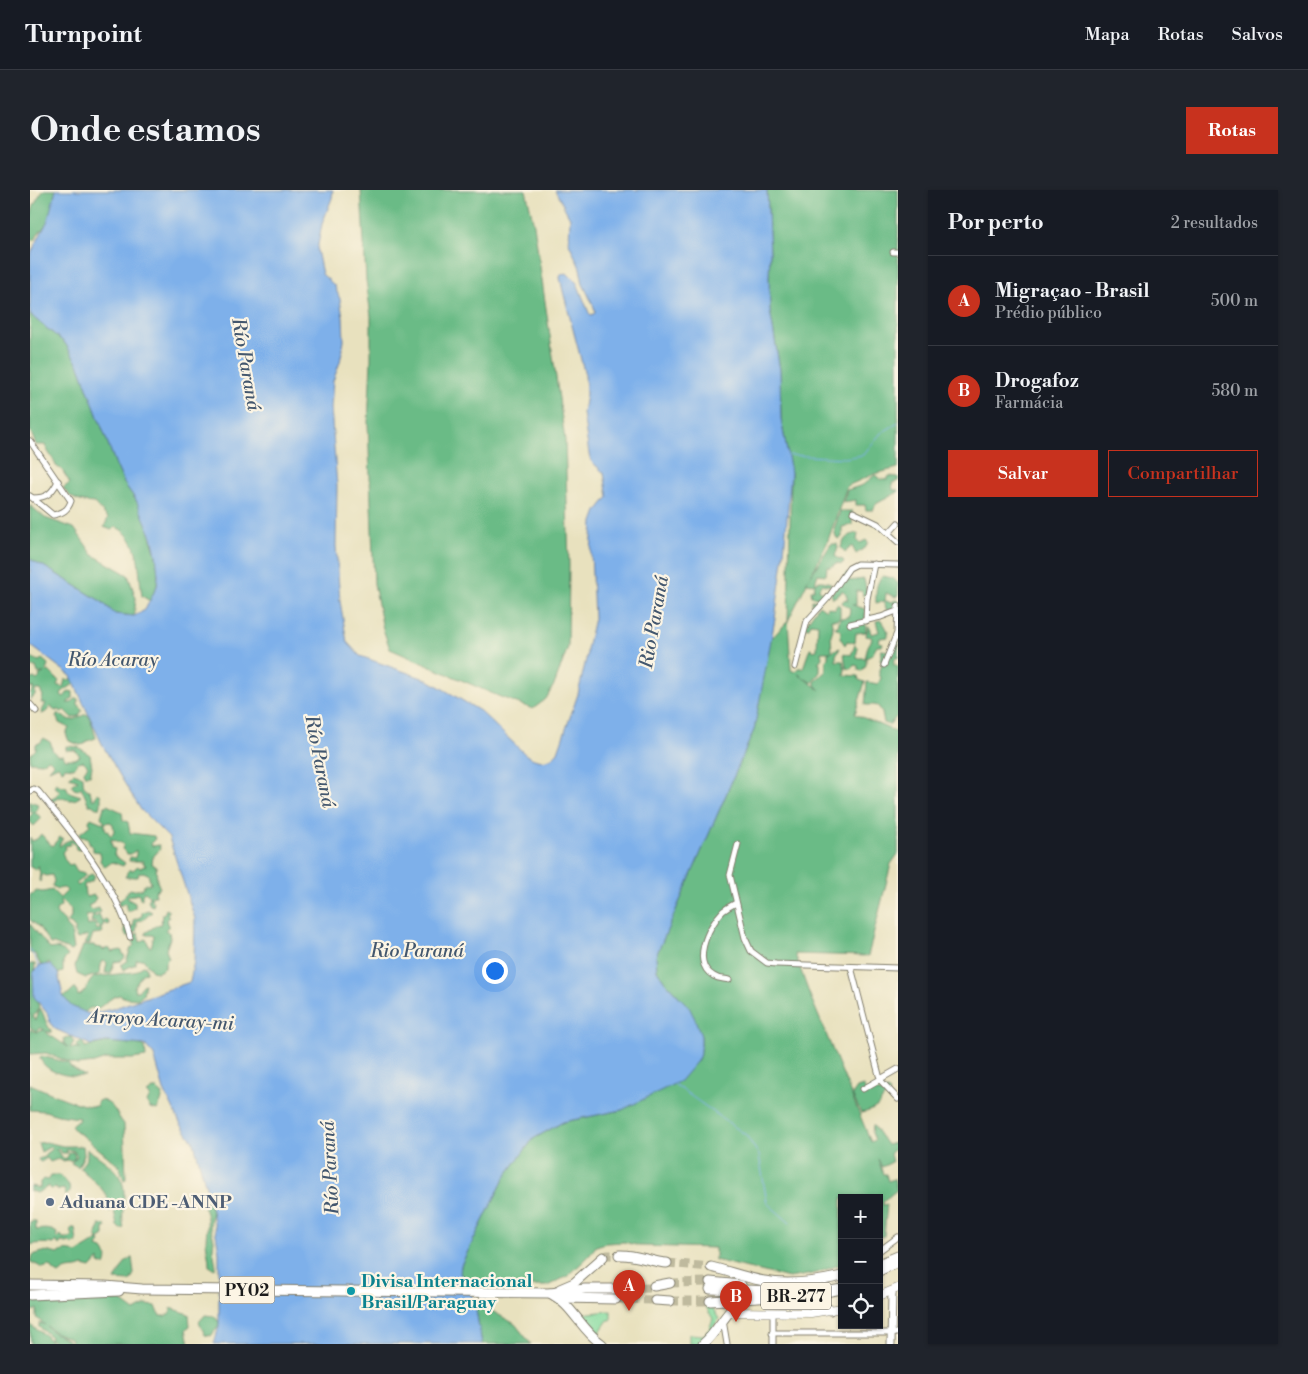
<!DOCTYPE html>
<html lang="pt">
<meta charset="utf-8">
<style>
:root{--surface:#171b24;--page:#20242c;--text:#f1f3f6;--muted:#9ea1a6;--line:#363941;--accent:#c8321e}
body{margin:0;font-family:"Libre Bodoni",serif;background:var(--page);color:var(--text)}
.controls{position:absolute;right:15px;bottom:15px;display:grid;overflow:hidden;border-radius:0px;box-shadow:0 1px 4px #0004}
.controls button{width:45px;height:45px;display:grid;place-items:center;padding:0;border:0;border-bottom:1px solid var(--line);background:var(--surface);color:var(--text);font:25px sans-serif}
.you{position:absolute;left:464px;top:780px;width:18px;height:18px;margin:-12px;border:4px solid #fff;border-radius:50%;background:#1a73e8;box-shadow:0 0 0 8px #1a73e833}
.badge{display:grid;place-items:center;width:32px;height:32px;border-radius:50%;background:var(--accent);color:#fff;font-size:16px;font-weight:700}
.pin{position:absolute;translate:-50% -41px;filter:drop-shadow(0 1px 2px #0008)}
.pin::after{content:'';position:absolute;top:26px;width:18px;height:15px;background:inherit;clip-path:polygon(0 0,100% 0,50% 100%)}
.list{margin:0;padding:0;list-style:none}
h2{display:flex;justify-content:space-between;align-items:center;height:65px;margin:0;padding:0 20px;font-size:21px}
h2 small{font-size:16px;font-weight:400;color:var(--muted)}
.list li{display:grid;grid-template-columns:32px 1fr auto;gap:15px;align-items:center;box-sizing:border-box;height:90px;padding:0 20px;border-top:1px solid var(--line)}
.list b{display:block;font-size:19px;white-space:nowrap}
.list p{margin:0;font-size:16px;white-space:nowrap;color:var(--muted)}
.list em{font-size:16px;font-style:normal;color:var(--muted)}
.actions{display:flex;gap:10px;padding:15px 20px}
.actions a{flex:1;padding:11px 0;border:1px solid var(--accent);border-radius:0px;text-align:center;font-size:18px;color:var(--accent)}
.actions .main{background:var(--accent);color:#fff}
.icon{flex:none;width:28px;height:28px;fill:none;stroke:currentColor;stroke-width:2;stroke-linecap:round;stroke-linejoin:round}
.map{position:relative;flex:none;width:868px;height:1154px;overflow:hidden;border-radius:0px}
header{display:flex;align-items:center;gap:30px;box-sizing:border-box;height:70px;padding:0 25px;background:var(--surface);border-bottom:1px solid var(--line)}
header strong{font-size:24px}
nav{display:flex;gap:28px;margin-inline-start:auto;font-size:18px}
.intro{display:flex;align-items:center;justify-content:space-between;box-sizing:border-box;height:120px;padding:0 30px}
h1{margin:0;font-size:35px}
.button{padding:12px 22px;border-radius:0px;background:var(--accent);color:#fff;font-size:18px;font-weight:700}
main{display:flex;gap:30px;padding:0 30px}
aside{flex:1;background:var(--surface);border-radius:0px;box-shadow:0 1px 4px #0004}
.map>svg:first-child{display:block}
.green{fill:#83db9f;stroke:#507c5e}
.forest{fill:#6abb86;stroke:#436c51;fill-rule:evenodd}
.water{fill:#7eb0ea;stroke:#4d6683}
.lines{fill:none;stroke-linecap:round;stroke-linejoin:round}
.stream{stroke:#7eb0ea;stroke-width:1}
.highway-tunnel{stroke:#bfba9e;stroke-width:9;stroke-dasharray:9 4.5;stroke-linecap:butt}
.street-casing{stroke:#827e6d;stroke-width:7}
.secondary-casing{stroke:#827e6d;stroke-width:9}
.primary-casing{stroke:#827e6d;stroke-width:9}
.highway-casing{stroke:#827e6d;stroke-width:11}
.street{stroke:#fff;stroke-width:5}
.secondary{stroke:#fff;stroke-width:7}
.primary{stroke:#fff;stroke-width:8}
.highway{stroke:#fff;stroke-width:9}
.service-dot{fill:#5c6f8a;stroke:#fcf5e5;stroke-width:2}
.culture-dot{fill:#0f9aa8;stroke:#fcf5e5;stroke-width:2}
.labels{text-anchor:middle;stroke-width:4.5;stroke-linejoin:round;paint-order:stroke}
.shield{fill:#fcf5e5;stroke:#5f5d58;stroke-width:1}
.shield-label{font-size:16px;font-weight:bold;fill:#1c1c1c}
.service-label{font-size:18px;font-weight:bold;fill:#4e5e75;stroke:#fcf5e5;text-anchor:start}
.culture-label{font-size:18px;font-weight:bold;fill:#0d838f;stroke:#fcf5e5;text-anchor:start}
.water-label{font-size:19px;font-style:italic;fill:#43576e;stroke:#fcf5e5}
</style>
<header>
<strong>Turnpoint</strong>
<nav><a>Mapa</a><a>Rotas</a><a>Salvos</a></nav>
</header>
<div class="intro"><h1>Onde estamos</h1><a class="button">Rotas</a></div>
<main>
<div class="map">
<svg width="868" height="1154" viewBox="0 0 868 1154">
<rect width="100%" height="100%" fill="#fcf5e5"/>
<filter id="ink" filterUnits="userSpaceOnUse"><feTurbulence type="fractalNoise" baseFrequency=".02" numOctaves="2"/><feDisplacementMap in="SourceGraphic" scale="10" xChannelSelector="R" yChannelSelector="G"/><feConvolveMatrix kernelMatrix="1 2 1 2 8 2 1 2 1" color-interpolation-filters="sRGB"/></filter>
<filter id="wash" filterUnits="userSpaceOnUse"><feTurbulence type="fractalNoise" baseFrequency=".0096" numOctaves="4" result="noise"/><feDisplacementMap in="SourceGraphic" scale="20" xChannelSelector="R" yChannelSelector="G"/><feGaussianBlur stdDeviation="1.12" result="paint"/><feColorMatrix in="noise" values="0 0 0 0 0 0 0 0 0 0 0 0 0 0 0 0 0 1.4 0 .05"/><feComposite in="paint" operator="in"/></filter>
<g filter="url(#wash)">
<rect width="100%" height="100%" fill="#e8e1be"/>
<!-- green -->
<g class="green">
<path d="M676,1117H682L689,1129L671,1154H659V1144L674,1145L679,1139L683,1129Z"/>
<path d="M581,1121V1130H578L567,1146L549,1124Z"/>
</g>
<!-- forest -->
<g class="forest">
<path d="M14,0H26C24,10 22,24 17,33C13,39 8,43 5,50H0C0,26 0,18 14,0Z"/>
<path d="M331,0H496L504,35L535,250L539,375L538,457L525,493L516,509L503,519L468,506L360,459L353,439L344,394L338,233L341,171V126L336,90Z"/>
<path d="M737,0H868V278L844,284L817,296L797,353L758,431L761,480L765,482L768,478H773L780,458H781L782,461L787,460L788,434L781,433L779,438L774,437L789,415L796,420L798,417L805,419L807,414L810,416V426L808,429H801L803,439L801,445L802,461L810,458L806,465V471H813L815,479L814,485L828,486L829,490L835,492L825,524L868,543V664L861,674L838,766L765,764L779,803L841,952L845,950L842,943L843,935L857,955L868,952L867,956L860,964L862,972L852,977L848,969L853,984H856L858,991L864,989L867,1000L853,1011V1015L857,1014L854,1046L849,1047V1008H812V1074L783,1084L759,1088L685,1070V1058L610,1056L594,1052L576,1053L566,1056L559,1066L538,1086L517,1096L439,1097L430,1083L431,1075L475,987L503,949L533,932L592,920L667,871L671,862V846L647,804L635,792L627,780L626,766L724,540L740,450L758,431L761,283L751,229L750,180L740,120L739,88L740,63ZM791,462H801L798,463V468L796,470V481L785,491V495L790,500L768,484L782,493L790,482V474L788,473L792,468Z"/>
<path d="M0,123L4,128L35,153L49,176L86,275L94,293L106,310L116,332L126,365L128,380L127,396L120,411L112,406C108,382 112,349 86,337L81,340L74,337L78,328L64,313C49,312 42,310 33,298L40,293L32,280L26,276C24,268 18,264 15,255H6L0,240Z"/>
<path d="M845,285L850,289L857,290L859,286L868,287V291L862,293L863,300H868V302L846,314L843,320H836L835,315H826V310L813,312L817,300L833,295Z"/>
<path d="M0,315L15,328L44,338L63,365L98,385L106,408L104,426L85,424L72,412L15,377L0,369Z"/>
<path d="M810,321H822V335L812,337V347L808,349L806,347L804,339Z"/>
<path d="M828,343L827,351L830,353L836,350L838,352L836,357L826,364L822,356L815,362L811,358C812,349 820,344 828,343Z"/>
<path d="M801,354H807L808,358L805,366L809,369L811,368L814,371L812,374L806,373L801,377H797L796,385L788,384L785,393C790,389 796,392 801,393L800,396L793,394L789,398L790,401L794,402L793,406L786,415L782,416V410L787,411L788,407L782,406L781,400H784L785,394L776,393Z"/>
<path d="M817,382L819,384L818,391L834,389L837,403L833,406L832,401H826V415H823L835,419L836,442L826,443L825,453L817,451L815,455L810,448L811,441L805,437L808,436L810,428L819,427L820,418L813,414L812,412L815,409L818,411L816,404L812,400L811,403L803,408L801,404Z"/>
<path d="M853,386L862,388L868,393V405L866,407L856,403L855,411L862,412L865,410L868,411L866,420L854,424L857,422L854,411L846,413C846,404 845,392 853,386Z"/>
<path d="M851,430C855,435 859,441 858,447L850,448L849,452L853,453L852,456H847L842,465L836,468V475L832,481L828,480V476L824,475L822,479L816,478L814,463L821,465L825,455L828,458L826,466L828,468H835L838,456L842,449L841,447L836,446L838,436H839L841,444L849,442L846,431Z"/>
<path d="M868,445V468L866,467L863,474L868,476V525L859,535L854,533L852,522L848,516L843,515H835L837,492L848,494L851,488L849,484L852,473L850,469L852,464L851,460L860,461Z"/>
<path d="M0,468H3L9,471L12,469L18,474L16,482L19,481L29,491L27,495L29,496L33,497L35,490L43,489L44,494L32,502L31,505L34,507L39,501L43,502V508L37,513H41L46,508L48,509V514L52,520L49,526L42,528L34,520L32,522L29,520L25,521L21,516L16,522L12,524V521L16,513H11L13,506L10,500H5V505L0,510L1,502L4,498L0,497V490L4,488L7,490L10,487L9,485L14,483H8L6,477H0Z"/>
<path d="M28,523C43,534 42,530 56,524L60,527L66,548L57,551L55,554L50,555L39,551L36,544L39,538L29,533L26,526Z"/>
<path d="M14,548L21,553C21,560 25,567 33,565L35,569H45L50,566L45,560H36V556L48,557L60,565L62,577L60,585H55L54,581L58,576L53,571L48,572L44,578L35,577L33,581L28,576L19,580L24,574L19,569L12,573L0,572V565L6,559V554L10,553Z"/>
<path d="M43,583L53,586C53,594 53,597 60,601L62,609H65L67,603L71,605V615L70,618H66L62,615H59L51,597L48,600L44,599L41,595L48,590L39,587Z"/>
<path d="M26,593L31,596H36L39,602L51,606C43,613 37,609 28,607L21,614L16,609H22L30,602L29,600L24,596Z"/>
<path d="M0,611L8,614L7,620L4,622L12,628L4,636L0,632V626L4,622H0Z"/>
<path d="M77,615L92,622L93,630L98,632L100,643L124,646L125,649L121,653L122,656L129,655L130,659L123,667L122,674L126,676L127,691L130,698L125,701L126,706H122L121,711L124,713L123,716L120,715L118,711L120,707L115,702L112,704V710L110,709L109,704L98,706V709L105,713V718L100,721H97L95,713L89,716L88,711L91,710L100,699L104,700L112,699L115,694H121L118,684L113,682L109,683L108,687H95L99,680H103L108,676L110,678L116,675L113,673L114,671H99L100,667L105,668L106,664V660L101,664H97L92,659L94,654L81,649L82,657L85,659L84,665L95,673L93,676L82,672L75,677L70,671L71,666L69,662L63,661V657L60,654L57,647H50L49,644L60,635L59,631L61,628L75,634V638L81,646L84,641L83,634L80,632L75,633L71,627L74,617Z"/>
<path d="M11,644L22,656L30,647L33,648L29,655L30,656L35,652L44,648L50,657L49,660L46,659L45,655L41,651L40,655L35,656L36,659L32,662L35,670L39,675L43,674L47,681L55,683L56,685L46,693L48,696L59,685L63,684L65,686L62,691L54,695L55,705L57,707L64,705L66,708L62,714L58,716L62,720L69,718L71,722L64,725L66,727L69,724L72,731L76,729L79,732L78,735L73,733V737H69L65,732H61L63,725L56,726L58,736L62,734H65L67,740L71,738L73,741L72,743L63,744L60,753L55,754L58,749L57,745L49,749L46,748L44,741L46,740L41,734L37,733V731L41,728V720L30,710L31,716L26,720C26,726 29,727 34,730L36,736L41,741L44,759L41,761L24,754H20L9,737L0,730V705L6,701L13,702L22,700L30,708L37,701C34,696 31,699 27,699L22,696L24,691L22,685L15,686L13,683L10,692L9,691L10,682L8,679L9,676L8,675L6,680L0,677V647L2,651L7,649Z"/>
<path d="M136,719L139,721L137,725L139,727L137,730L139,736L135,740L139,742L140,748L136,760L139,768L135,772V778L128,782L122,781L113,769L106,770V774L93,780L91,775L96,772L101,758L104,755L103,746L108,743L110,752L116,749L119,756L121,757L124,746L122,745H116L115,743L127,735L131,734L132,724H134Z"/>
<path d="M118,720L122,722L113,730L107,731C107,739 107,747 96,746L94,737L104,736L103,730L112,726V722Z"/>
<path d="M0,734L20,759C28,757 33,759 38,766L33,771V782L27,784L19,772L14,776L10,774L5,764L0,763Z"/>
<path d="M58,755H64L65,757L72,758V760L79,758L82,762L91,760L95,767L92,771L84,772L81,783H75L77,773L75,771L71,772L70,784L56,788L47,784L45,776L53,756Z"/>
<path d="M0,774H5C3,794 2,798 9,817L7,823L3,826L6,830L10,818C15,825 15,834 21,840V843L16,841L18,844L38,857L34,854V848L41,847L44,852L40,858H51L47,857V854L52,851L55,857L77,852L112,855L115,857L116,867L102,869H76L64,873L47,875L16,863L0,864V839C7,844 8,841 15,840L10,838L6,841L0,837Z"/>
<path d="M113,776L116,777V782L112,784L104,797L105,801H108L114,794H115L113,804L108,809L96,808L89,805L82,808L67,819C60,816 59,819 54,823L30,813L32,807L38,804L44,798H46L48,806C57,802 57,793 64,787L104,782Z"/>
<path d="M11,866L39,873L40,877L55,886C40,887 16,884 10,868Z"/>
<path d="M0,894C14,900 54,919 67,916V912L70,910C84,912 86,925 94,934L96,989L94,990L89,976L52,945L46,942L41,936L43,933L48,931L49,928L28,925L15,921L0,920Z"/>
<path d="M833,896L836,901L851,902L857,900L860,902L858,905L853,908C849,918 841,921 831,923L822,905L827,898Z"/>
<path d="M123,899H127L133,904L131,912L127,920L120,918L117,912L120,906L117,903Z"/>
<path d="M16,952L33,956H53L54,965L48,977L41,973L47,966L43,960H36L38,963H32L29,959H25L30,963L32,968L36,969L40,962H43L45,966L44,969L40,971L37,970L33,971L28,969L20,972L17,968L11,972L9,971L8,969L15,967V964L23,958L20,957L11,962L8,953Z"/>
<path d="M57,959C72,969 94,982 94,1002C94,1015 91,1026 94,1038L90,1039L87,1036L83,1015L82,1016L83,1019L80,1022L78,1018L75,1017L78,1007C70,996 60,987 50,978L57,968Z"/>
<path d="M21,985H30L39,995L40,1002L36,1006L34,999L28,1000L26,998L21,999L19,996L7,1003L0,1001V996L10,998V992L13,989L18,990Z"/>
<path d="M177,1010L182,1020L180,1036L184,1050L183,1059L186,1076L185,1079L179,1076C179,1067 177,1060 176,1052C176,1044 178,1036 177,1028C176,1021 171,1017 177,1010Z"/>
<path d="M2,1031H6V1040C13,1039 21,1038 27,1043L26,1047L27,1048L31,1045L33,1048H40L42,1047L40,1040L42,1038H45L47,1052L42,1055L39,1052L37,1053L31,1052L29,1055L26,1051L24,1054C16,1053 8,1053 0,1055V1032Z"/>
<path d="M69,1034L75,1035L76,1038H74V1046L68,1050L70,1051L67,1057L73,1059C77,1064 78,1069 75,1075L69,1074V1069L61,1078L53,1076C43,1081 39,1075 29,1084L24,1081L22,1077L18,1076L13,1078L1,1072L3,1065L15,1061L28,1064C34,1059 40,1060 47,1063L68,1050L66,1045L70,1037Z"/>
<path d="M102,1067L104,1084L100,1091L85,1090L96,1071Z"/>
<path d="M13,1097L70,1101L74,1108H82L84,1111L90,1110L105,1121L116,1115L126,1116L130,1126H135L141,1122V1118L159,1124L160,1136L156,1139L159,1154H42L40,1148L26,1143L17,1136C23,1145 34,1145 41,1153C34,1154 26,1154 20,1149L21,1147L9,1137V1134L11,1133L15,1135L7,1128V1119L3,1121L0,1117V1108L6,1101Z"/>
<path d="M444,1109L453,1116L485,1134L501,1154H452Z"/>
<path d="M753,1110L761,1114L764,1112L769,1113L770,1115L764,1120H757L754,1118V1120L747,1119V1117L741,1120L743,1114L741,1115L740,1111H746V1114H749Z"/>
<path d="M175,1125L184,1126L189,1132V1136L181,1146L175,1145L169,1132Z"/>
<path d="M0,1135L15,1145L23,1154H1Z"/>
</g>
<!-- water -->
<path class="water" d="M26,0H303L302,8L292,34L287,60L292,84L304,95L310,109L313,127L314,151L310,172L303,191L301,218L307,296L306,356L310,411L317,452L330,466L398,490L450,521L495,564C506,572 519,574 528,562L548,504L557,465V459L564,428L561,363L563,332L567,321L578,307L574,283L561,271L559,264L553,223L556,204L555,185L533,101L530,88L531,84L537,83L547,93L559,123L561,125L565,123L564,117L553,94L550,78L539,53L540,28L525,0H737L740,63L739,88L740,120L750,180L751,229L761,283L754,363L745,429L724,540L626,766L627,780L635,792L659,817L665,829L671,846V862L667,871L650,891L592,920L533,932L503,949L475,987L431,1075L430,1083L444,1109L452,1154H184L189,1136V1062L181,1015L164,953L150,933L134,900L124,865L115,855L76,852L61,855L25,839L20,833L17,823L4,807L3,783L9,776L20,774L28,783L33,806L41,816L59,824L82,819L160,792L164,771L165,729L139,648L111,620L92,589L73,556L41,486L0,455V369L15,377L72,412L85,424L104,426L115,420L127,396L128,386L126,365L122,347L106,310L94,293L86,275L49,176L35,153L4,128L0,123V65L17,32Z"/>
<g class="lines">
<!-- stream -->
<g class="stream">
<path d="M758,265L815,268L833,265L851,243L868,233"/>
<path d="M0,759L9,776"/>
<path d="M644,894L716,945L729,965L737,1013L760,1033"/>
</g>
</g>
</g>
<g filter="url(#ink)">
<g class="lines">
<!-- highway-tunnel -->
<g class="highway-tunnel">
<path d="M573,1067L577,1065H589"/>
<path d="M637,1073L681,1077"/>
<path d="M640,1093L680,1092"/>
<path d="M584,1099L624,1098"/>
<path d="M586,1109L625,1110"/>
<path d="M640,1111H680"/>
</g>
<!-- street casing -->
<g class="street-casing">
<g id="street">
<path d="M863,62H868"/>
<path d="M0,251L41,311C38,320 33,323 23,325L0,306"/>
<path d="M3,308C17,308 22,303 28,291"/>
<path d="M823,322L848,334L868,352"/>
<path d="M859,343L868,333"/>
<path d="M836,431L837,409L844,374"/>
<path d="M820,434L851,427L867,421"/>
<path d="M854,475L867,443L868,416"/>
<path d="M765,477L777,431L798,408L819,378L827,374L868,375"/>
<path d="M0,514L6,521"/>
<path d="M0,601L4,599L8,601C42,642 87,696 100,747"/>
<path d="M708,654L700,685L715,748L721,761L737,773L746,774L868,778"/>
<path d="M821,777L849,885L852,892L868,909"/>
<path d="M699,790C696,789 691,789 688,788C658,777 678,736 693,721C697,718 702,715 706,713"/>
<path d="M833,899L868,879"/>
<path d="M849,1061L868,1047"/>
<path d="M743,1122V1154"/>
<path d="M693,1130L697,1154"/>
<path d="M742,1143H868"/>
</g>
</g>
<!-- secondary casing -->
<g class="secondary-casing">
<path id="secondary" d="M861,1154L862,1102"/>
</g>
<!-- primary casing -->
<g class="primary-casing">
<g id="primary">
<path d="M849,1106L868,1098"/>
<path d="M699,1122L781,1123L812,1118"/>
</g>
</g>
<!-- highway casing -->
<g class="highway-casing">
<g id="highway">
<path d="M589,1065C606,1064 621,1072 637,1073"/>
<path d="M849,1074L868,1066"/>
<path d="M681,1077C698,1081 716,1088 734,1091C760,1096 786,1092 812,1086"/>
<path d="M849,1081L868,1072"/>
<path d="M680,1092L711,1095"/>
<path d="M0,1095L75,1096L112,1099L520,1103L555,1099H584"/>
<path d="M624,1096L640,1093"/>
<path d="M530,1099L544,1093L573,1067"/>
<path d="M680,1099L750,1101"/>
<path d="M520,1103C543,1115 551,1140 572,1154"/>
<path d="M0,1105L89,1101"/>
<path d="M531,1108L586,1109"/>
<path d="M764,1108L800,1120"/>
<path d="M625,1110L640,1111"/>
<path d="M680,1111L778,1105L812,1099"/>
<path d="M673,1154C690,1140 695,1119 715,1110"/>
</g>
</g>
<!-- street -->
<use href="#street" class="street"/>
<!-- secondary -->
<use href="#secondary" class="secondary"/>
<!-- primary -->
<use href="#primary" class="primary"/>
<!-- highway -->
<use href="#highway" class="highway"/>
</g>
</g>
<!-- markers -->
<circle class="service-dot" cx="20" cy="1012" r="5"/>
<circle class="culture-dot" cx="321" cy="1101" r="5"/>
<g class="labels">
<!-- shield labels -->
<g class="shield">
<rect x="189.5" y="1086.5" width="55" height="27" rx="4"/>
<rect x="731" y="1092.5" width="70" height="27" rx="4"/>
</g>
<g class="shield-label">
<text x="217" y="1106">PY02</text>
<text x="766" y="1112">BR-277</text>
</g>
<!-- service labels -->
<g class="service-label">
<text x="30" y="1018">Aduana CDE -ANNP</text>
</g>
<!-- culture labels -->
<g class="culture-label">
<text x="331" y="1097">Divisa Internacional<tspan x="331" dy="21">Brasil/Paraguay</tspan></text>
</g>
<!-- water labels -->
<g class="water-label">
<text transform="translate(217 174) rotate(80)" y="7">Río Paraná</text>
<text transform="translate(623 432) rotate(-80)" y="7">Rio Paraná</text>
<text x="83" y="476">Río Acaray</text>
<text transform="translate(291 571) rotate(79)" y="7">Río Paraná</text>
<text x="387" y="767">Rio Paraná</text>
<text transform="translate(131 829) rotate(3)" y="7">Arroyo Acaray-mi</text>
<text transform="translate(299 978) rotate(-93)" y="7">Río Paraná</text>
</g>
</g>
</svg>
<div class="controls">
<button>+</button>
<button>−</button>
<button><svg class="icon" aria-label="locate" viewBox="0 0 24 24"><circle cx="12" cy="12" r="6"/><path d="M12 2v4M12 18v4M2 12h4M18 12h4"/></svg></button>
</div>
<div class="you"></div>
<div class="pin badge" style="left:599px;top:1121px">A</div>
<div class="pin badge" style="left:706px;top:1132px">B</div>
</div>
<aside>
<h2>Por perto<small>2 resultados</small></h2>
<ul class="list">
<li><span class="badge">A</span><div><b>Migraçao - Brasil</b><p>Prédio público</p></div><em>500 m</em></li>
<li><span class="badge">B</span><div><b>Drogafoz</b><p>Farmácia</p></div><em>580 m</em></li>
</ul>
<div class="actions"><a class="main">Salvar</a><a>Compartilhar</a></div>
</aside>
</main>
